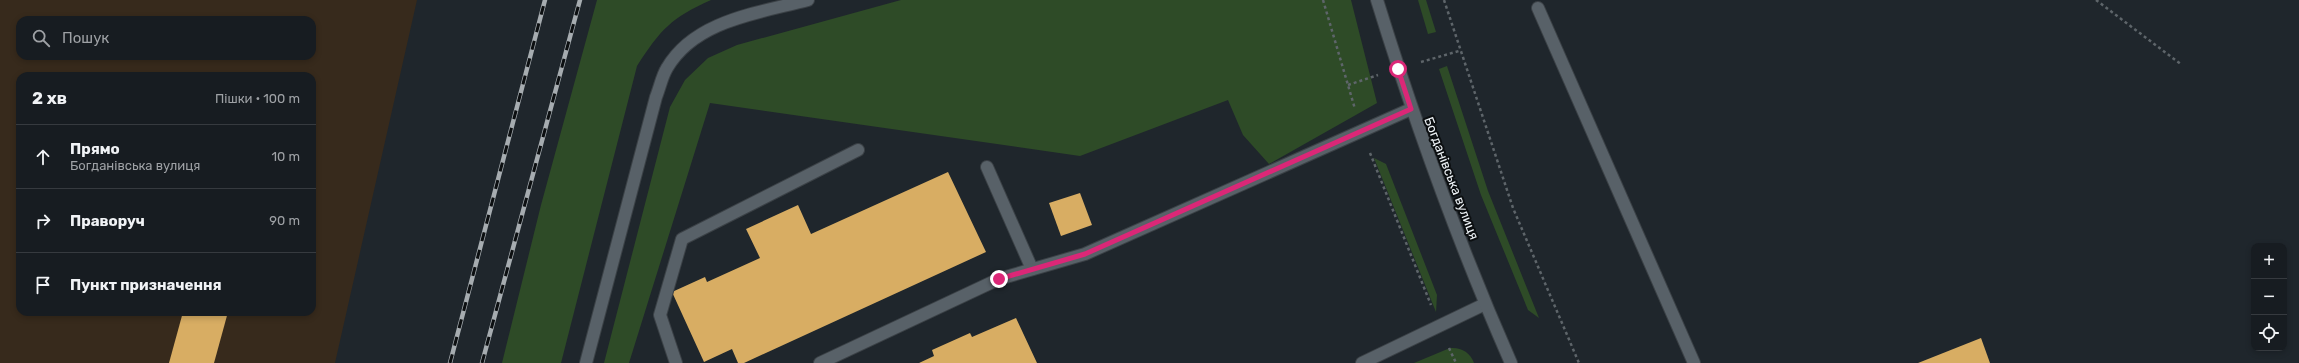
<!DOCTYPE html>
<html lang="uk">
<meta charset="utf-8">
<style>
:root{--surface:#171c21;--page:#20252a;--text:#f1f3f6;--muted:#9ea1a5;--line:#363a3f}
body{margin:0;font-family:Rubik,sans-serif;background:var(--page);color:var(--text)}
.controls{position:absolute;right:12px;bottom:12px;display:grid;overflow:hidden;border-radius:8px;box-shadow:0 2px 6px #0003}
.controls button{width:36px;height:36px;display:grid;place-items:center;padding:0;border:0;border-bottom:1px solid var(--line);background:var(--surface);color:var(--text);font:20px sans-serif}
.stop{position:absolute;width:12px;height:12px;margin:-9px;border:3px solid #db2777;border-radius:50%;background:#fff}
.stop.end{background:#db2777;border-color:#fff;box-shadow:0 1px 4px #0008}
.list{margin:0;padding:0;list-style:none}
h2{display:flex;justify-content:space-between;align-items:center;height:52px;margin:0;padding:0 16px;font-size:17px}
h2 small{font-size:13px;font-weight:400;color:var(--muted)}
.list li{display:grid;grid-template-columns:26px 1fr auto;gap:12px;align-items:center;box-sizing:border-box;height:64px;padding:0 16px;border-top:1px solid var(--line)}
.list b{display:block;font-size:15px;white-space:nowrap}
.list p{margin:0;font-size:13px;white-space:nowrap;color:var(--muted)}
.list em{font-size:13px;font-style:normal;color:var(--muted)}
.icon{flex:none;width:22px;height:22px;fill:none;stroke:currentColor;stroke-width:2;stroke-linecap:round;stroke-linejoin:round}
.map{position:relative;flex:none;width:2299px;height:363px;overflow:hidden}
.search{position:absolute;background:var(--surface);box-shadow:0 2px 6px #0003;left:16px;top:16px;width:300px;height:44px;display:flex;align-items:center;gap:10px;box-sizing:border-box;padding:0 14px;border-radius:12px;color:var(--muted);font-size:15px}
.panel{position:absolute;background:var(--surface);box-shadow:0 2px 6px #0003;left:16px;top:72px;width:300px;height:244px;border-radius:12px}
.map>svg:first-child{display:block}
.industrial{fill:#372a1c;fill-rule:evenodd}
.green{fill:#2e4b27}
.building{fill:#d8ad63}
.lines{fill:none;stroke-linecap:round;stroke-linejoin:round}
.lane-casing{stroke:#3b4146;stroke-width:14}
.secondary-casing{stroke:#3b4146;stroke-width:14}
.path{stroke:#5e656a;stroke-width:2.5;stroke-dasharray:3 3;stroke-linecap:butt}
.lane{stroke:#586168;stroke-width:12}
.secondary{stroke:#586168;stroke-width:12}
.rail-casing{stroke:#a6acb0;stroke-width:4.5}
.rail{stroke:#0c0f11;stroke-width:3;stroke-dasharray:9;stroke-linecap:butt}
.route{stroke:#db2777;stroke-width:5}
.labels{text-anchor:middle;stroke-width:4;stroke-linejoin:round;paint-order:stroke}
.street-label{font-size:13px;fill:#edf2f6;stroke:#0c0f11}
</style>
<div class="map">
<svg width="2299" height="363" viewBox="0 0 2299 363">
<rect width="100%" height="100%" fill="#1f262c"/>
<!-- industrial -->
<path class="industrial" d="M0,0H417L335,363H0ZM20,20H312V56H20ZM20,76H312V312H20Z"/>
<!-- green -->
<g class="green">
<path d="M597,0H711C671,18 661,29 637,66L561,363H502L541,205Z"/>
<path d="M901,0H1351L1377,103L1269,164L1243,135L1228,100L1080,156L710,103L629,363H604L670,107L685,80L708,58L737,45Z"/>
<path d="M1418,0H1426L1436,32L1428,34Z"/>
<path d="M1447,66L1488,191L1539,318L1528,310L1481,195L1439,69Z"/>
<path d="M1374,158L1386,164L1437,295L1436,312Z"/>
<path d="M1450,348C1461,347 1470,352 1474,363H1414Z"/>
</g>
<!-- building -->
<g class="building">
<path d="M948,172L986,252L744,363H738L732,349L704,362L672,292L705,277L707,282L760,258L746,229L798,205L811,234Z"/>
<path d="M1080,193L1092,225L1061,236L1049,203Z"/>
<path d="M183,312H228L214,363H169Z"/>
<path d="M1016,318L1037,363H919L934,356L932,350L970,333L972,337Z"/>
<path d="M1981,338L1990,363H1918Z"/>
</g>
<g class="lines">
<!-- lane casing -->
<g class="lane-casing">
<g id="lane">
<path d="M1538,8L1694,363"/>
<path d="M987,167L1032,269"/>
<path d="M586,363L656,97C660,87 662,76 667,68C695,20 759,13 808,0"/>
<path d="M676,363L660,315L682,239L858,150"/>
<path d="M820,363L999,279L1085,254L1411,109"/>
<path d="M1362,363L1485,304"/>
</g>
</g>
<!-- secondary casing -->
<g class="secondary-casing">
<path id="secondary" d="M1377,0C1415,123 1459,245 1511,363"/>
</g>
<!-- path -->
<g class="path">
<path d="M1323,0L1355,109"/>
<path d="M1444,0L1513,208L1579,363"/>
<path d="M2096,0L2182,65"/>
<path d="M1421,62L1459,51"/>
<path d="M1348,85L1378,75"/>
<path d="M1370,153L1431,305"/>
<path d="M1449,348L1456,363"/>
</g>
<!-- lane -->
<use href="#lane" class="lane"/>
<!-- secondary -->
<use href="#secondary" class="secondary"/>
<!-- rail casing -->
<g class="rail-casing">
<g id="rail">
<path d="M450,363L545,0"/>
<path d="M482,363L580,0"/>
</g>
</g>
<!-- rail -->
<use href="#rail" class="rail"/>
</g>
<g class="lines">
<!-- route -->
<path class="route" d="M999,279L1085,254L1411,109L1398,69"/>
</g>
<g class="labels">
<!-- street labels -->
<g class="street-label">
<text transform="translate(1452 178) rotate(69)" y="5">Богданівська вулиця</text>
</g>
</g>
</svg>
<div class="controls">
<button>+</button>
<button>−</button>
<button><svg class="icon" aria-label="locate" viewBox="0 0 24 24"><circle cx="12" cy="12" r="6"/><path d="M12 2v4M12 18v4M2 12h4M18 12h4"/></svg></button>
</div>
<div class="stop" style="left:1398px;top:69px"></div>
<div class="stop end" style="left:999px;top:279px"></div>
<div class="search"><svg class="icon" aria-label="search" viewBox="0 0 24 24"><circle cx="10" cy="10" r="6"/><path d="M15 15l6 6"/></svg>Пошук</div>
<section class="panel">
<h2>2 хв<small>Пішки · 100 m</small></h2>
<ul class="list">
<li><svg class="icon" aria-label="ahead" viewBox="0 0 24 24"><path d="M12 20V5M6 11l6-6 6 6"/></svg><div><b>Прямо</b><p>Богданівська вулиця</p></div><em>10 m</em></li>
<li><svg class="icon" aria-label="right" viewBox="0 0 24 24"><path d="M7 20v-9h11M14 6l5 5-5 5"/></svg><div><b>Праворуч</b></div><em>90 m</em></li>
<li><svg class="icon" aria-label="arrive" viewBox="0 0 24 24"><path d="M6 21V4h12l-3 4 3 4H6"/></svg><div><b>Пункт призначення</b></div></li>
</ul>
</section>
</div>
